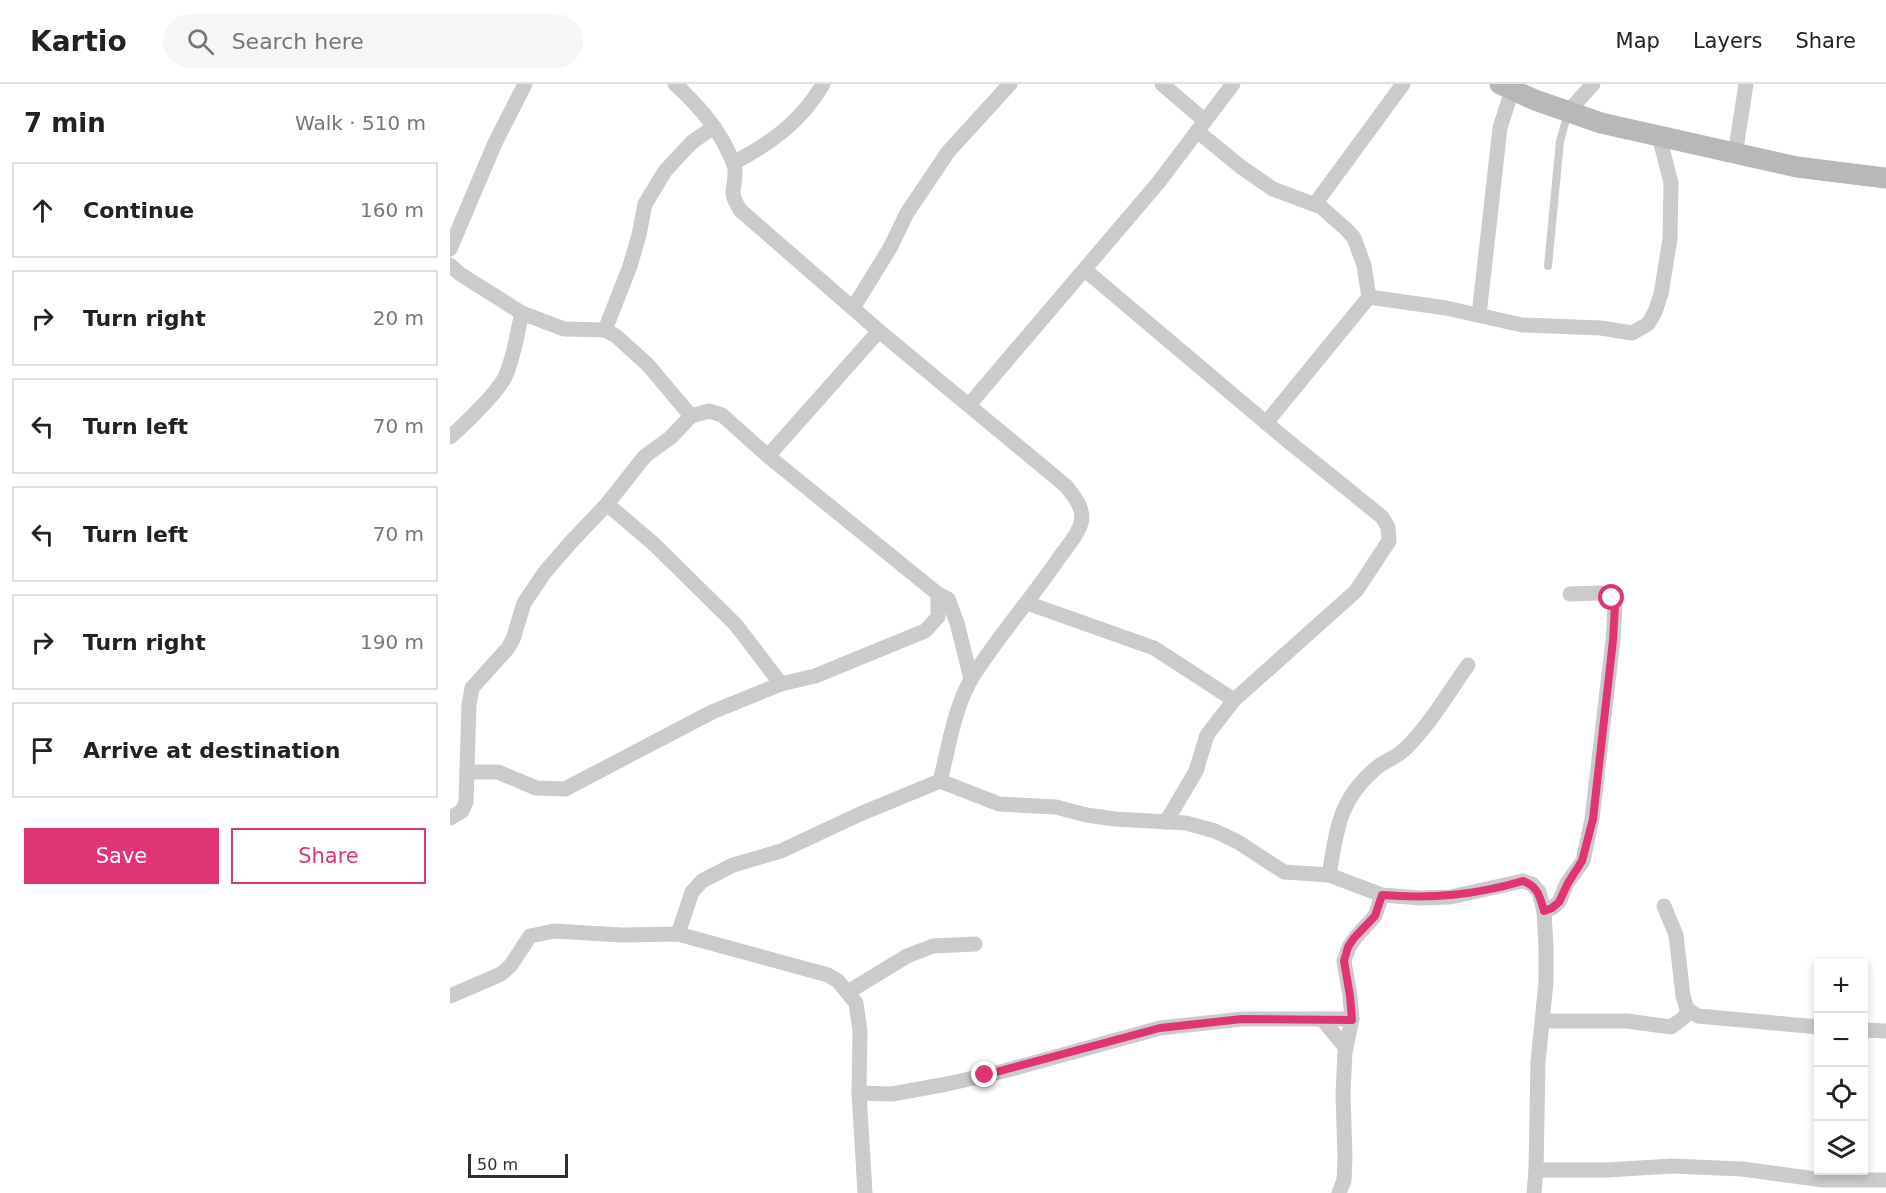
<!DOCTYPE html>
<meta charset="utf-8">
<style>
:root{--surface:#fff;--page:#f6f6f6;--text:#222;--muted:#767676;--line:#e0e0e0;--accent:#e03575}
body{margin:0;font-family:"DejaVu Sans",sans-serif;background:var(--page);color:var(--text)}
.controls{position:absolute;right:18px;bottom:18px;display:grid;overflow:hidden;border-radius:0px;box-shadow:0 3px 9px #0003}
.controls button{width:54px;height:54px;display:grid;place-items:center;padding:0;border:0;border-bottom:2px solid var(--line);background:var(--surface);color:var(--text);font:30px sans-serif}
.scale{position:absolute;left:18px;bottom:15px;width:100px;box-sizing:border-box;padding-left:6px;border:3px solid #2e2e2e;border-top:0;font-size:16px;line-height:21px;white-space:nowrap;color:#2e2e2e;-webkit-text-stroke:4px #fff;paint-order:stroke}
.stop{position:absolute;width:18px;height:18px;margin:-14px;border:4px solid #e03575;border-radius:50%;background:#fff}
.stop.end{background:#e03575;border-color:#fff;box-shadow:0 2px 6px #0008}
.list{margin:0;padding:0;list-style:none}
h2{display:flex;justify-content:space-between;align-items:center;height:78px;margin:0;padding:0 24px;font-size:26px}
h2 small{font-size:20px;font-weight:400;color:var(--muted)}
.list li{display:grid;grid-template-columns:39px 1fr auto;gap:18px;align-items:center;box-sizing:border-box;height:96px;margin:0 12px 12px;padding:0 12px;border:2px solid var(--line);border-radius:0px}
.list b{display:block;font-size:22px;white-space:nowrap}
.list em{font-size:20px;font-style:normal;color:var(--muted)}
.actions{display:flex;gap:12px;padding:18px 24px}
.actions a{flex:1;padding:14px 0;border:2px solid var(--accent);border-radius:0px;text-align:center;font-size:21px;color:var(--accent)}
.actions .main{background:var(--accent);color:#fff}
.icon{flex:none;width:33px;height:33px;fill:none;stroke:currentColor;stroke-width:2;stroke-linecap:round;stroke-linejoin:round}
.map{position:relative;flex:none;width:1436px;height:1109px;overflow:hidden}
header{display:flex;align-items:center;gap:36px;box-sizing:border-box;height:84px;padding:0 30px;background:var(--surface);border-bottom:2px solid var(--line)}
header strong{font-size:28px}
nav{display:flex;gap:33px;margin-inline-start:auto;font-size:21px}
.search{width:420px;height:54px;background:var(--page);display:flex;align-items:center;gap:15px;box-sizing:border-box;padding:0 21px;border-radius:33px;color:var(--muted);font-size:22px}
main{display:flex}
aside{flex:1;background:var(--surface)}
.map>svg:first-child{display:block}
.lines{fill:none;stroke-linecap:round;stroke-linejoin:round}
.lane{stroke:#cbcbcb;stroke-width:8}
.street{stroke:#cbcbcb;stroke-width:15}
.secondary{stroke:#b8b8b8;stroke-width:21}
.route{stroke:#e03575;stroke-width:8}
</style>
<header>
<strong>Kartio</strong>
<div class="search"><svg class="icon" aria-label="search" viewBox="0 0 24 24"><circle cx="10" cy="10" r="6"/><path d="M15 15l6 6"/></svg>Search here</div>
<nav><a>Map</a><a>Layers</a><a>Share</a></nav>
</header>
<main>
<aside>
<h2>7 min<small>Walk · 510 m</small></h2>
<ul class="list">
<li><svg class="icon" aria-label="ahead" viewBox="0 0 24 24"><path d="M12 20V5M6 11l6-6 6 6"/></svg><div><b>Continue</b></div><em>160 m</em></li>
<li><svg class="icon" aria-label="right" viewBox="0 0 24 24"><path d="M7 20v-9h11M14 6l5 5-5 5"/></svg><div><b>Turn right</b></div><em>20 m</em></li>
<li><svg class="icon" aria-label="left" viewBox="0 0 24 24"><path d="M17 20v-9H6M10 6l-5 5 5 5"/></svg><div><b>Turn left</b></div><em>70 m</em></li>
<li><svg class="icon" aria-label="left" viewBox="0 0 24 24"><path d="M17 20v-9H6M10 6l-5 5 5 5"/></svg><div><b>Turn left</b></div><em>70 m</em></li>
<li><svg class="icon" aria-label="right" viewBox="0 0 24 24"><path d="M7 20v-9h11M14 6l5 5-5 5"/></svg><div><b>Turn right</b></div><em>190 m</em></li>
<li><svg class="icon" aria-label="arrive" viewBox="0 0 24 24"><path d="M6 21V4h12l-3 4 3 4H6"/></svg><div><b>Arrive at destination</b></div></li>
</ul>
<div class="actions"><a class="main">Save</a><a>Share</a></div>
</aside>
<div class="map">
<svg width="1436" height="1109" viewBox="0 0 1436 1109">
<rect width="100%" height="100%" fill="#fff"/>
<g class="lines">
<!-- lane -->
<path class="lane" d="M1098,182L1110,57L1118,29"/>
<!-- street -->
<g class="street">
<path d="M225,0C247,20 266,41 279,69C281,74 285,81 285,86C286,107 277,104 290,126L429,247L616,402C624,412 635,425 631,439C628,451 616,464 609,474C582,514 549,551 523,592C504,623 499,663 490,697L410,730L331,767L283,781L252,797L242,808L228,850"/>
<path d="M712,0L754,36"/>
<path d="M1118,28L1143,0"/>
<path d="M747,47L791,83L823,105L871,123L897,146L904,154L914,181L919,213"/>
<path d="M1285,71L1296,0"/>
<path d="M283,79C320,60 352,37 373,0"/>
<path d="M865,120L953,0"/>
<path d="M0,165L45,59L75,0"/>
<path d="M0,181L10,190L72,229L114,245L155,246L166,252L198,281L241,332"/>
<path d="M635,186L833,353L932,433L938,443L939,457L906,507L784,616L757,651L746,687L716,738"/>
<path d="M919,213L996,224L1072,241L1151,244L1182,249L1198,240L1205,228L1211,210L1220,155L1221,99L1209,52"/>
<path d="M403,224L440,164L457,129L498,68L560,0"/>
<path d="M1029,231L1050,44L1062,6"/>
<path d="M155,246L180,182L189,151L195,120L215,87L242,58L264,43"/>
<path d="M519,321L708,99L783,0"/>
<path d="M816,339L919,213"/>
<path d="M0,353C14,341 47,309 55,293C64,274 67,249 72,229"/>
<path d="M318,372L429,247"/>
<path d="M157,420L205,461L286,541L331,600"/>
<path d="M577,519L704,564L784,616"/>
<path d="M17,688H48L86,704L115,705L262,628L331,600L365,592L475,547L488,533V510"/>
<path d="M490,697L549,720L606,723L636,731L665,735L736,739L765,747L788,758L834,788L879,791L932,811L971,814L1000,813L1073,797L1082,800L1089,808L1094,827L1096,862V898L1088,978L1086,1086L1084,1109"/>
<path d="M0,734L12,727L16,718L19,621L22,604L58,564L63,555L74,519L95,488L121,458L157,420L195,372L220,354L241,332L259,327L272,331L318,372L488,510L498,515L507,539L521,595"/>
<path d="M879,791C887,746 888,717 925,685C934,677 947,673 955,665C980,641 998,609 1018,581"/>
<path d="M1214,822L1226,851L1233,912L1237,925L1248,932L1368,943"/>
<path d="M1094,827L1102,824L1109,818L1117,799L1133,777L1142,735L1163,556L1165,522L1162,514L1150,509L1120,510"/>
<path d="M398,908L457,872L483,862L525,860"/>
<path d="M0,912L51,890L61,881L80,852L104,847L172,851L228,850L378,891L388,897L406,919L410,947L409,1009L415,1109"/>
<path d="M872,935L896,964"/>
<path d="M1093,937H1177L1221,943L1232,935L1240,927"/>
<path d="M1414,946L1436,947"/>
<path d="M409,1009L442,1010L497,1000L554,987L710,944L792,935H902"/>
<path d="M1086,1086H1157L1222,1082L1292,1085L1373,1096H1436"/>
<path d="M889,1109L894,1096L895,1074L893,1009L895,968L902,935L900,912L894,877L899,863L905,854L925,832L932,811"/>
</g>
<!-- secondary -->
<path class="secondary" d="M1050,0L1085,16L1151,39L1347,83L1436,94"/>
</g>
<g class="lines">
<!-- route -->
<path class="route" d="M535,991L710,944L792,935L902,936L900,912L894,877L898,863L904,854L925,832L932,811C982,815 1025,811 1073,797C1088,802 1090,813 1094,827L1102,824L1109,818L1118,799L1132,777L1143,735L1163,556L1165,522L1162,514"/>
</g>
</svg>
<div class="controls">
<button>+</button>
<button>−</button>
<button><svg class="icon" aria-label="locate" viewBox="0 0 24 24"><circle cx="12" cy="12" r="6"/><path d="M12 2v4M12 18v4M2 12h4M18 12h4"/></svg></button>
<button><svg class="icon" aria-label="layers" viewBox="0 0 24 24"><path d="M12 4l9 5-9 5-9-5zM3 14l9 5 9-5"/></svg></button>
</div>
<div class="scale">50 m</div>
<div class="stop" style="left:1162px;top:514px"></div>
<div class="stop end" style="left:535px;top:991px"></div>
</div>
</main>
